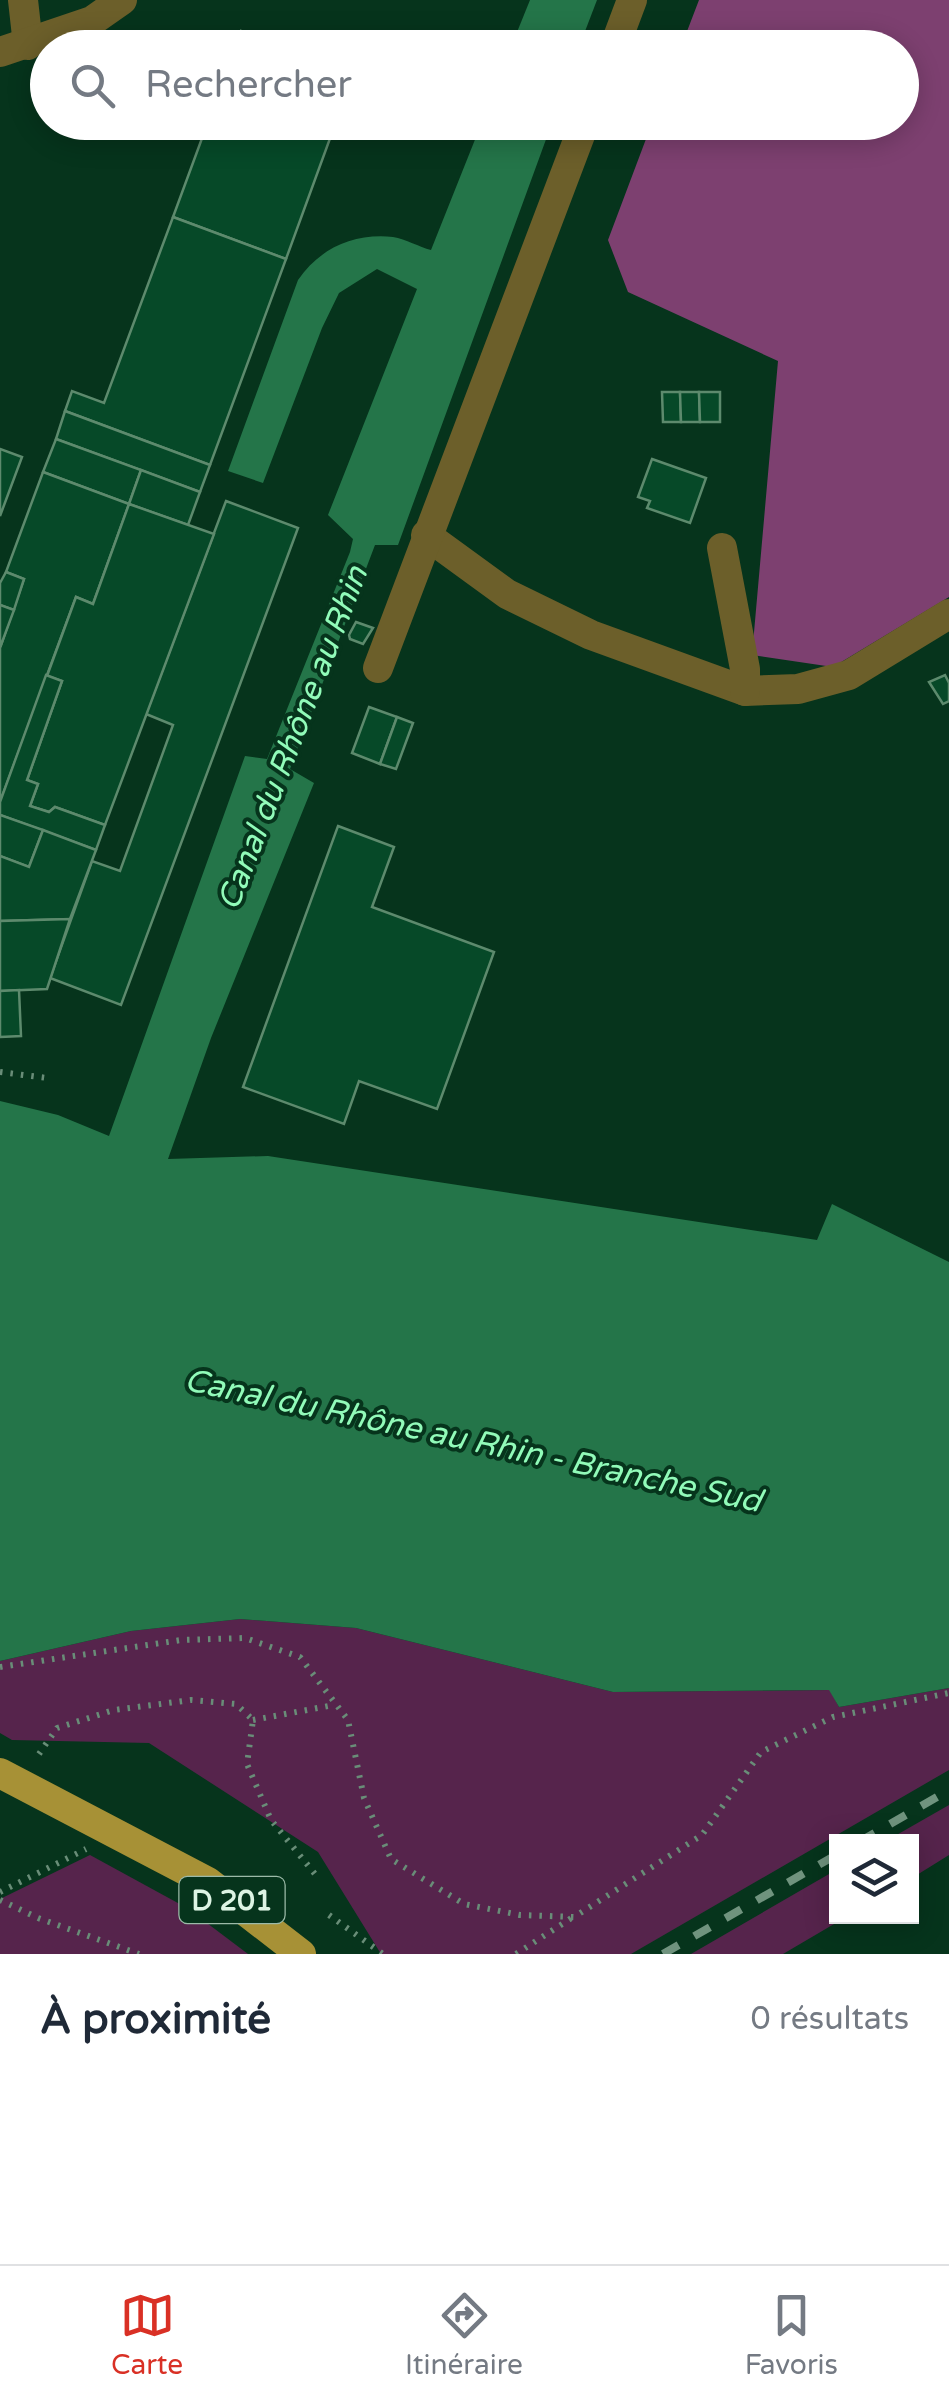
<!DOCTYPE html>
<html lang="fr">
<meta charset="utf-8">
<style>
:root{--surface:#fff;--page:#f2f2f3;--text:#1f2937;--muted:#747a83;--line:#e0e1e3;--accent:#d93025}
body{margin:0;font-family:"Varela Round",sans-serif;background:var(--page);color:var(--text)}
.controls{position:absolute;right:30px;bottom:30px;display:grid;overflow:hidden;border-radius:0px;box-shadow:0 5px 25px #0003}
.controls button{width:90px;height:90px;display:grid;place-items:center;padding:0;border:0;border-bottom:2px solid var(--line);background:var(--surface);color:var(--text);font:50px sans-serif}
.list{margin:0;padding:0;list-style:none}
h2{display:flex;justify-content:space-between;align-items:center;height:130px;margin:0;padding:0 40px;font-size:42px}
h2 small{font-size:32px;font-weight:400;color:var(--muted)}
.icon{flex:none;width:55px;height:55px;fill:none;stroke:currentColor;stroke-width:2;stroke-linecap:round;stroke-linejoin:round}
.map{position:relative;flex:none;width:949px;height:1954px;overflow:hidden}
.search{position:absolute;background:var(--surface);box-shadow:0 5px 25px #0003;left:30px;right:30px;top:30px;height:110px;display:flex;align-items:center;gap:25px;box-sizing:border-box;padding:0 35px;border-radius:55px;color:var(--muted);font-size:38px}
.sheet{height:310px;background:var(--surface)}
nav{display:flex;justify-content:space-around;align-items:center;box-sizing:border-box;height:140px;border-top:2px solid var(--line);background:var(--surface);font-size:28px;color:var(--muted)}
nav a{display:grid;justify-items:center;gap:5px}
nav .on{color:var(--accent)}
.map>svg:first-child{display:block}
.green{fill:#56244c}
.forest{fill:#7d4070}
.water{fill:#247549}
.building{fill:#064928;stroke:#5d8a6d;stroke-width:2.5}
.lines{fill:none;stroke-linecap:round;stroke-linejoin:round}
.path{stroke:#698d78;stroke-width:6;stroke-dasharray:2.5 8;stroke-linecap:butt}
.minor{stroke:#6c5f2a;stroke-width:30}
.major{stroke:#a79136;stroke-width:30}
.rail{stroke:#70937e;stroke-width:8;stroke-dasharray:18 18;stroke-linecap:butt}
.labels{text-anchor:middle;stroke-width:8;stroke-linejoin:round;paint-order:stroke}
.shield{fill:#06341c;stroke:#9cbaa8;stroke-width:2.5}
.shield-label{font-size:28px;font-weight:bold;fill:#ddf4e4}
.water-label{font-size:32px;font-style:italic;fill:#91fbb9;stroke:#06341c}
</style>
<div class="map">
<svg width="949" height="1954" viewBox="0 0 949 1954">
<rect width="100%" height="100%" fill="#06341c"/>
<!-- green -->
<g class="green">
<path d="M240,1619L356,1628L613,1692L830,1690L839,1707L949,1688V1770L631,1954H381L318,1852L149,1743L12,1740L0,1733V1661L131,1631Z"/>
<path d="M949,1805V1855L912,1878V1842L886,1841Z"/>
<path d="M90,1855L187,1908L248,1954H0V1899Z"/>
<path d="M836,1870V1916L846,1917L783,1954H691Z"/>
</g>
<!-- forest -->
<path class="forest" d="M699,0H949V597L833,667L752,655L778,361L628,292L608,240L652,123L902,122V48L681,47Z"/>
<!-- water -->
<g class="water">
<path d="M530,0H597L579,47H511Z"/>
<path d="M482,122L552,123L398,545H375L290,769L314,783L211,1038L168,1159L268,1156L817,1240L832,1204L949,1262V1688L839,1707L829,1690L613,1692L356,1628L240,1619L131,1631L0,1661V1101L58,1115L109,1136L245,756L267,759L350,552L353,539L328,515L417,289L377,269L339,293L322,328L263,483L228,471L298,280C320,248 354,233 393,237C406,239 419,247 431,250Z"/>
</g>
<!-- building -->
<g class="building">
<path d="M241,31L284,48H236Z"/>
<path d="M208,122H336L286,259L173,217Z"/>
<path d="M173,217L286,259L210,465L65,411L72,391L104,403Z"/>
<path d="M662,392H680L681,422H663Z"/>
<path d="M680,392H699L700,422H681Z"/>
<path d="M699,392H720V422H700Z"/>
<path d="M65,411L210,465L200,492L56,439Z"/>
<path d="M56,439L141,470L129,504L43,472Z"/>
<path d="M0,449L22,457L0,516Z"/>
<path d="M652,459L706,478L690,523L647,508L650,501L638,497Z"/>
<path d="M141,470L200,492L188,525L129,504Z"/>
<path d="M43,472L129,504L93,604L76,597L0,802V648L24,579L6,572Z"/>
<path d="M226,501L298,528L121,1005L50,978L92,861L120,871L173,725L146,714Z"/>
<path d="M129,504L214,534L105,825L55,807L49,812L30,806L38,784L27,780L62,681L47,676L76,597L93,604Z"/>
<path d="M6,572L24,579L14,610L0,605V583Z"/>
<path d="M0,605L14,610L1,645L0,644Z"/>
<path d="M356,622L373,628L363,644L350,639L349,635Z"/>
<path d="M46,675L62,681L27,780L38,784L30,806L49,812L55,807L105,825L96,850L0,815V802Z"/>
<path d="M945,675L949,683V701L943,704L929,682Z"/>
<path d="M369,707L397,717L380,764L352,753Z"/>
<path d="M397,717L413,723L396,769L380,764Z"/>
<path d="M0,815L43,830L29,867L0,856Z"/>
<path d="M338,826L394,847L372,907L494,952L437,1109L359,1081L344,1124L243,1087Z"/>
<path d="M43,830L96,850L70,919L0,921V856L29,867Z"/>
<path d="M70,919L47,989L0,991V921Z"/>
<path d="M19,990L21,1036L0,1037V991Z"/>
</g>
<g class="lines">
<!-- path -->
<g class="path">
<path d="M0,1072L47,1078"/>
<path d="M0,1667L181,1640L245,1638L300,1657L348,1720L364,1798L391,1859L464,1904L520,1915L574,1917L702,1835L761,1752L833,1717L949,1693"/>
<path d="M253,1720L334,1705"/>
<path d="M39,1754L57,1728L114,1710L191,1700L236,1704L253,1720L247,1764L271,1820L315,1874"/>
<path d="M0,1892L86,1849"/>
<path d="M0,1900L38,1918L139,1954"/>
<path d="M329,1915L383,1954"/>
<path d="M516,1954L573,1917"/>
</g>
<!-- minor -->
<g class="minor">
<path d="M23,0L28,45"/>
<path d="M614,48L632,0"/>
<path d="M0,52L92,21L122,0"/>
<path d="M426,535L507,594L591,635L745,691L798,689L849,675L949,614"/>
<path d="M722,548L745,669V691"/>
<path d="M378,668L585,122"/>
</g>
<!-- major -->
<path class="major" d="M0,1773L208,1882L301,1954"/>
<!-- rail -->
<g class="rail">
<path d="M859,1842L949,1790"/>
<path d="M663,1954L836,1855"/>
</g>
</g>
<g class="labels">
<!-- shield labels -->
<rect class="shield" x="179.5" y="1877" width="105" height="46" rx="8"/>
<g class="shield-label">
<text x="232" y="1910">D 201</text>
</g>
<!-- water labels -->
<g class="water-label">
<text transform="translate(292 738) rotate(-69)" y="11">Canal du Rhône au Rhin</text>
<text transform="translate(473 1440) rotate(12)" y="11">Canal du Rhône au Rhin - Branche Sud</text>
</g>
</g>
</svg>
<div class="controls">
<button><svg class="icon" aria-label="layers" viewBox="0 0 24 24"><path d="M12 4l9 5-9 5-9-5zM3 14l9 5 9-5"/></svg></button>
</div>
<div class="search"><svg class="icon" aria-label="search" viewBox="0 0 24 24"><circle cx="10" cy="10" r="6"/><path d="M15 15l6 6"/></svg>Rechercher</div>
</div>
<section class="sheet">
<h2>À proximité<small>0 résultats</small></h2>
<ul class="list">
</ul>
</section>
<nav>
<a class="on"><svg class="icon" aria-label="map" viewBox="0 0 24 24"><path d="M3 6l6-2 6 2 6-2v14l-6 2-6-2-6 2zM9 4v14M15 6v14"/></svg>Carte</a>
<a><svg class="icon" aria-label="directions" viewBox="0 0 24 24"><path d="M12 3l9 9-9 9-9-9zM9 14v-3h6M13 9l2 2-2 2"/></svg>Itinéraire</a>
<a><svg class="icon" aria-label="saved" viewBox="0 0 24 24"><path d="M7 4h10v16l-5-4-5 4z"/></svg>Favoris</a>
</nav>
